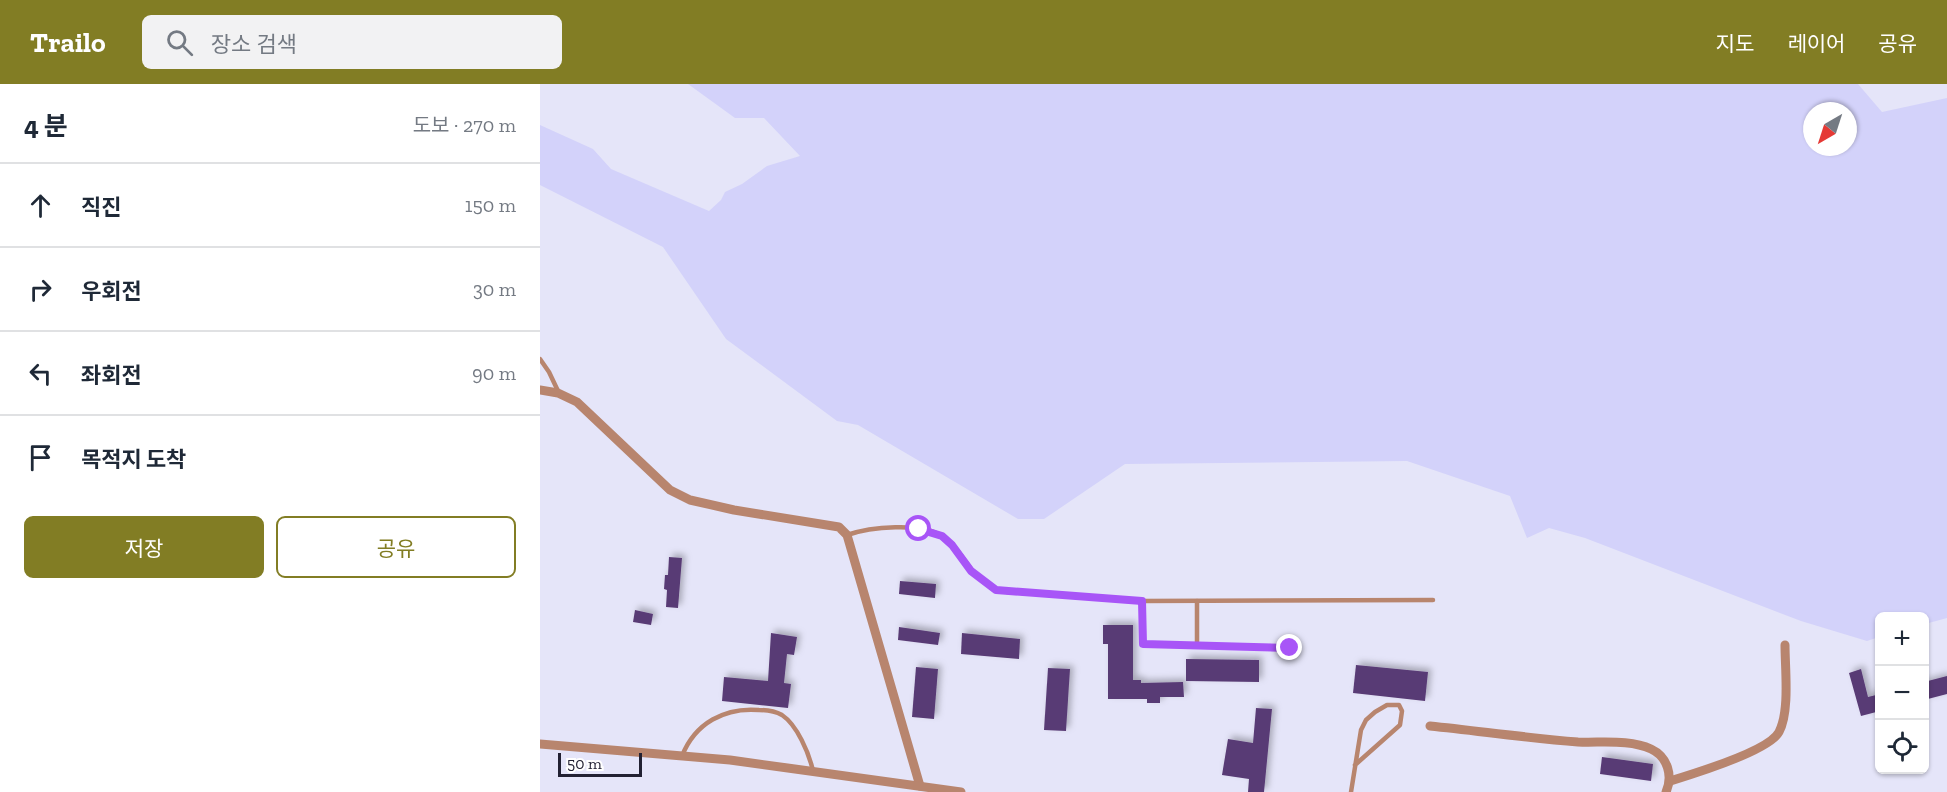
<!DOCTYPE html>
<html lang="ko">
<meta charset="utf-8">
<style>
:root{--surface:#fff;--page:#f2f2f3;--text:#1f2937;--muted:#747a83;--line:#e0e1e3;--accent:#827d24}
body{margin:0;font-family:"Zilla Slab","Noto Sans KR",serif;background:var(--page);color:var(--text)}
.controls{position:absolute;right:18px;bottom:18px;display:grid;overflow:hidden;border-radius:9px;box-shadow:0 2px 4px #0004}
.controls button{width:54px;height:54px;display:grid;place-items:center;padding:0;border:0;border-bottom:2px solid var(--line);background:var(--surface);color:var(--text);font:30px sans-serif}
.compass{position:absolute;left:1263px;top:18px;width:54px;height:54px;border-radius:50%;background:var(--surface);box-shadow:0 2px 4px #0004;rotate:219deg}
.scale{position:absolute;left:18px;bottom:15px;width:84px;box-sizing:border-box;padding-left:6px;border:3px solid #222133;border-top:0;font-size:16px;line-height:21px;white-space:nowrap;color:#222133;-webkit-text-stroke:4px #fff;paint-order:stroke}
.stop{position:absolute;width:18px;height:18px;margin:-14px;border:4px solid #a855f7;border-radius:50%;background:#fff}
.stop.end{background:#a855f7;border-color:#fff;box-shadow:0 2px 6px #0008}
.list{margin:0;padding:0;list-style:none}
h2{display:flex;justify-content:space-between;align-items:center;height:78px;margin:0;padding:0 24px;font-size:26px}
h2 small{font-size:20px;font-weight:400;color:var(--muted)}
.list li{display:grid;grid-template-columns:39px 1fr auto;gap:18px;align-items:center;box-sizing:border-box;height:84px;padding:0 24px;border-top:2px solid var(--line)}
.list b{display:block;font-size:22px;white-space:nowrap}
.list em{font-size:20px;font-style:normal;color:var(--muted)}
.actions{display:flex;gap:12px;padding:18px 24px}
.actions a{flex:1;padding:14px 0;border:2px solid var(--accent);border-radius:9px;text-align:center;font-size:21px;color:var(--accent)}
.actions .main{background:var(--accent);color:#fff}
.icon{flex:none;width:33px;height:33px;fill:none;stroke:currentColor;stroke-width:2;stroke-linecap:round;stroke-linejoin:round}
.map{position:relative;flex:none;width:1407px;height:708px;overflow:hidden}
header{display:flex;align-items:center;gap:36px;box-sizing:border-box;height:84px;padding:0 30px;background:var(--accent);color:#fff}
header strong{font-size:28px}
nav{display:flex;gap:33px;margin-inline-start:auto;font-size:21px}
.search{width:420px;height:54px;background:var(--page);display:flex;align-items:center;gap:15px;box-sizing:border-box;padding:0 21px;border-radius:9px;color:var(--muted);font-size:22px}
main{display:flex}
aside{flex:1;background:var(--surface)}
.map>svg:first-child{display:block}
.green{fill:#d3d2fa;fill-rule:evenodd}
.building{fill:#593b75;filter:url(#shadow)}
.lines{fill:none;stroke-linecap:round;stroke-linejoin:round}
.service{stroke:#b8856e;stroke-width:4.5}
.minor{stroke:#b8856e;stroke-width:9}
.route{stroke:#a855f7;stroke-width:8}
</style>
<header>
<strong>Trailo</strong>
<div class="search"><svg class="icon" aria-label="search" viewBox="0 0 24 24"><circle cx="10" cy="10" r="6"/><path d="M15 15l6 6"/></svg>장소 검색</div>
<nav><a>지도</a><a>레이어</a><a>공유</a></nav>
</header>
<main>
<aside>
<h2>4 분<small>도보 · 270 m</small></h2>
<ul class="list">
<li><svg class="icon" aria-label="ahead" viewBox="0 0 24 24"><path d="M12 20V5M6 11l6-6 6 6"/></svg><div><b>직진</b></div><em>150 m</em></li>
<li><svg class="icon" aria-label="right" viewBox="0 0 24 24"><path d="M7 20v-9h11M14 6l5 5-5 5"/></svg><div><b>우회전</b></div><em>30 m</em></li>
<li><svg class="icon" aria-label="left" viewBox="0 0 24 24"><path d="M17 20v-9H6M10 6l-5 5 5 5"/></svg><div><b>좌회전</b></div><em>90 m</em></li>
<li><svg class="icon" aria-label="arrive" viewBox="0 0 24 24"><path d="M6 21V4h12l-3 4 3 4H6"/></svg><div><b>목적지 도착</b></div></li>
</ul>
<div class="actions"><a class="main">저장</a><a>공유</a></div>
</aside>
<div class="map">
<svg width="1407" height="708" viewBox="0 0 1407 708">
<defs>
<filter id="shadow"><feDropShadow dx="3.5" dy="-3.5" stdDeviation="3" flood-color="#0004"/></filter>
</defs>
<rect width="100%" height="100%" fill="#e5e5f9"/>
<!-- green -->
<path class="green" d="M148,0H1318L1342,28L1407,14V534L1385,540L1384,532H1340L1339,553L1327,557L1261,537L1045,454L1009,444L987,454L970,412L867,377L585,380L504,435H478L318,341L297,337L186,255L123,163L0,101V41L53,65L71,85L169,127L181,116L185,108L202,100L227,82L260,72L224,34H195ZM1272,27H1308V63H1272Z"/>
<!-- building -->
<g class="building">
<path d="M129,473L142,474L138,524L126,523L127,506L124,505L125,491H128Z"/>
<path d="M360,497L396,500L395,514L359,510Z"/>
<path d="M95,526L113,530L111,541L93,538Z"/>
<path d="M563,541H593V596H601V599L643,598L644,613H620V619H607V615H568V560H563Z"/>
<path d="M359,543L400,549L398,561L358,556Z"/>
<path d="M231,549L257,553L254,571L247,570L244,599L251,600L248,624L182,617L184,593L228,597Z"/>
<path d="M422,549L480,555L479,575L421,570Z"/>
<path d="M646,575L719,576V598L646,597Z"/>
<path d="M816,581L888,588L885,617L813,609Z"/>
<path d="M376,583L398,585L394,635L372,633Z"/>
<path d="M508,584L530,585L526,647L504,646Z"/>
<path d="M1321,585L1328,613L1340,610V627L1321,632L1309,589Z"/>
<path d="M1407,592V610L1384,616V598Z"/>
<path d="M716,624L732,625L724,708H708L709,695L682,691L688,655L713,659Z"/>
<path d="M1062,673L1113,680L1111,697L1060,690Z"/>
</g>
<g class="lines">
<!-- service -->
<g class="service">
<path d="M0,275L9,288L18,307"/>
<path d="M307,451C330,443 381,438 402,452C428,469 430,502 467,508L602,517L893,516"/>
<path d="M602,517L603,560L750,564"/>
<path d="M657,562V517"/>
<path d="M142,672C155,639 185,623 219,626C227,626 235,627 242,631C257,641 269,669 273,687"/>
<path d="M811,708L821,646L826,636L835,628L847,621H859L862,627L860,641L815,681"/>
</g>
<!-- minor -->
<g class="minor">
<path d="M0,306L18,309L37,318L130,406L150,416L194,426L299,443L307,451L380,702"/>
<path d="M890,642C939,647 988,654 1038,658C1061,659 1090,655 1111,665C1128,673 1133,692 1126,708"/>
<path d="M0,660L190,676L421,708"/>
<path d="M1130,697C1153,690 1229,667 1239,648C1250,627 1245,585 1245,561"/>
</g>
</g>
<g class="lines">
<!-- route -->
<path class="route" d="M379,445L402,452L412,461L431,487L456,506L602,517L603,560L750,564"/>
</g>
</svg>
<div class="controls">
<button>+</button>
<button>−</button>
<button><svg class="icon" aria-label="locate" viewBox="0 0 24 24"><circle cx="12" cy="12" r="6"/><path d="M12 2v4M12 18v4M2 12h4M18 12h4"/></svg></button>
</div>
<svg class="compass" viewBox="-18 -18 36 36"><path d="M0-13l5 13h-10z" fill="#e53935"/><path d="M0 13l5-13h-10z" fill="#747a83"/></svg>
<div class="scale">50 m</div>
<div class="stop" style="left:379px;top:445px"></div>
<div class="stop end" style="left:750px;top:564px"></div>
</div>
</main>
